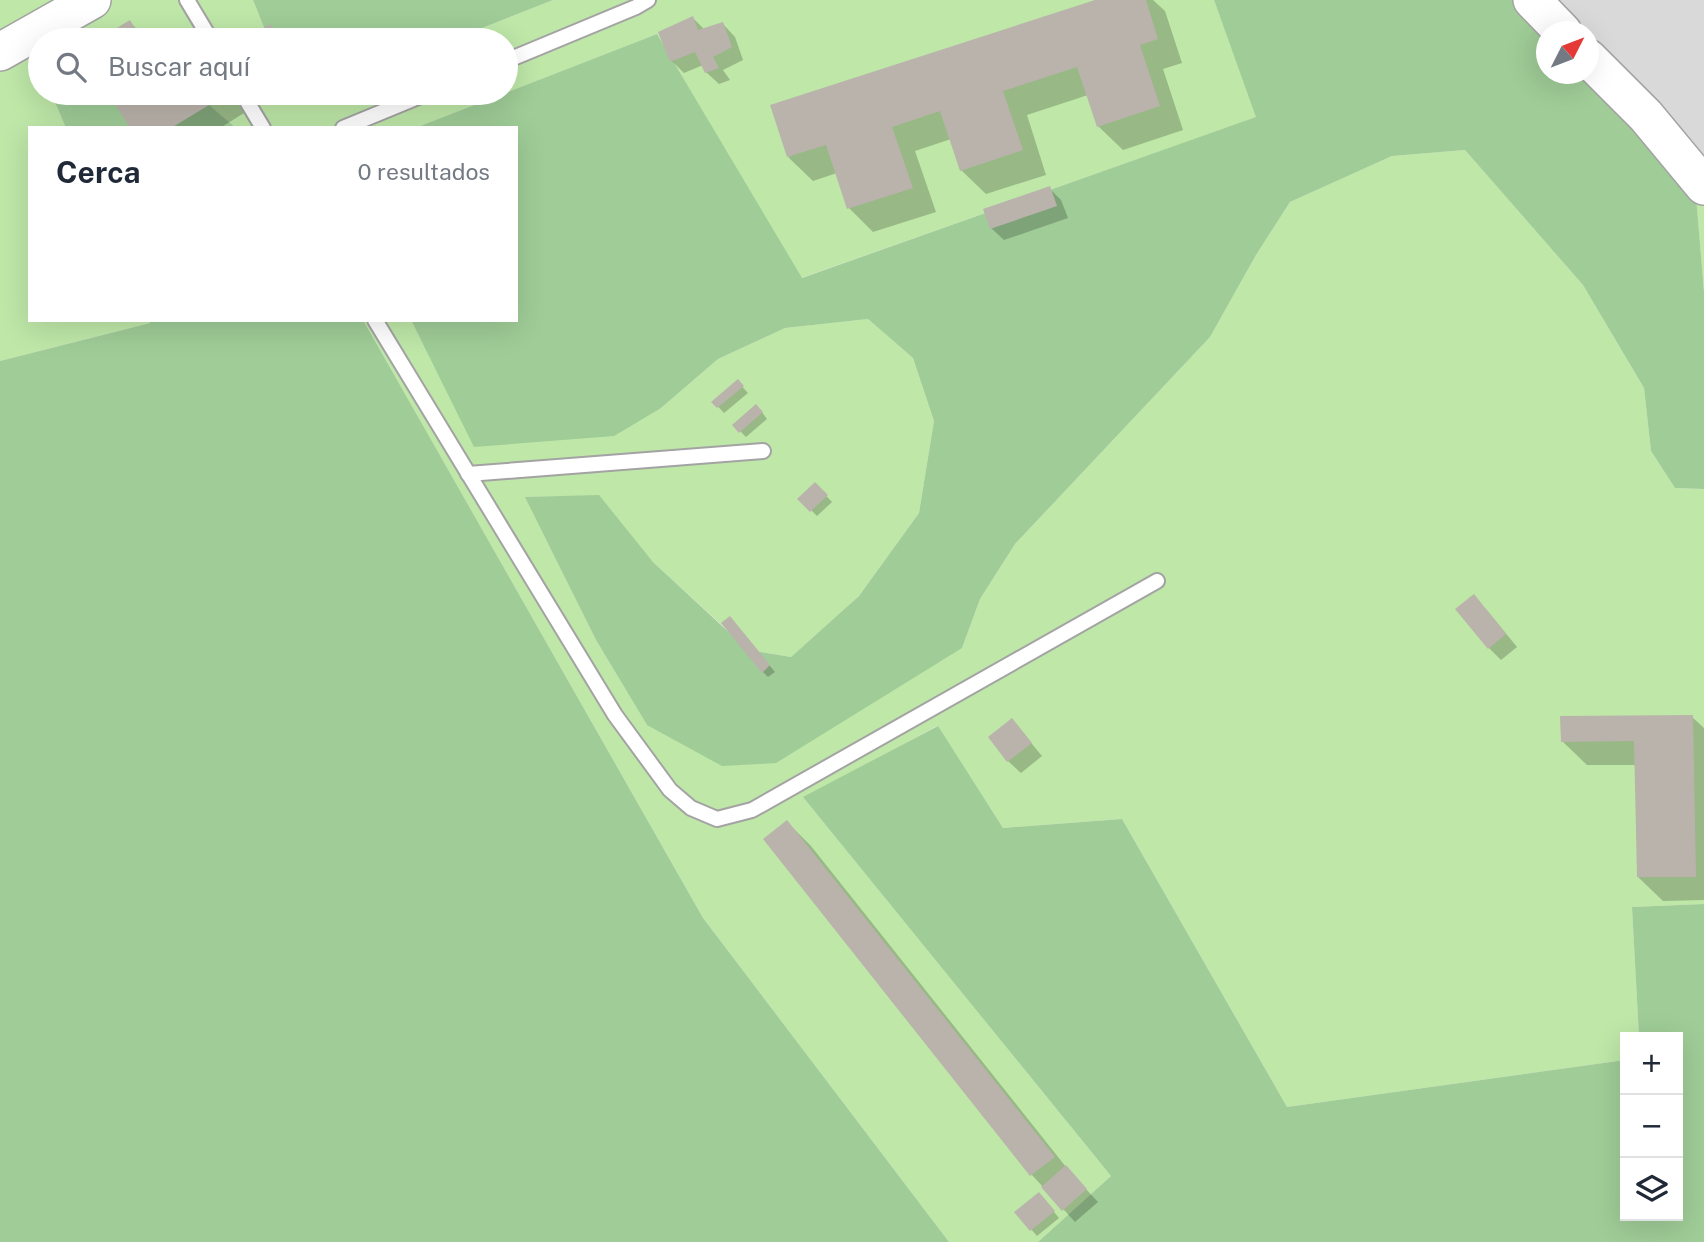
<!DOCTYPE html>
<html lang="es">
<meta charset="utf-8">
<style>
:root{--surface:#fff;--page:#f6f6f7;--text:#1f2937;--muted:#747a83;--line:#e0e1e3}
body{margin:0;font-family:"Public Sans",sans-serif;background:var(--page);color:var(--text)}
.controls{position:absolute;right:21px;bottom:21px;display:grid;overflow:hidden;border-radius:0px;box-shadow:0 7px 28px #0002}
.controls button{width:63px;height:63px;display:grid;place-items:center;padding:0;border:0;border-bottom:2px solid var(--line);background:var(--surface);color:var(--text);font:35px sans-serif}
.compass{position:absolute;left:1536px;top:21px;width:63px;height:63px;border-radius:50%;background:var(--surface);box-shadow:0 7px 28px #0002;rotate:48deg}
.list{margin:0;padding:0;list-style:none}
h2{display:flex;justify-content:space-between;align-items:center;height:91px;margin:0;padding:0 28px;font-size:30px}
h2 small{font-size:23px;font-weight:400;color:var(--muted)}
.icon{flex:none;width:38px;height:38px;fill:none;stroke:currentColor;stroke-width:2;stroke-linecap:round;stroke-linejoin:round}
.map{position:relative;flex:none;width:1704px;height:1242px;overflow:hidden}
.search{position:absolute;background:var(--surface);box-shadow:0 7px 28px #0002;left:28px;top:28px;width:490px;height:77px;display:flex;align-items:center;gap:18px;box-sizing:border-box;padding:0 24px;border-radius:38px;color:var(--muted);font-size:26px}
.panel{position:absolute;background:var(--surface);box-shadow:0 7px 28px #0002;left:28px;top:126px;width:490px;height:196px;border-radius:0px}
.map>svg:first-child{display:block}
.residential{fill:#dad9d9}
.grass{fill:#bee7a8}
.forest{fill:#9fcc97}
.shadow{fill:#0003}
.building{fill:#bab3ab}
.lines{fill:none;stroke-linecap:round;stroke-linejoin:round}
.service-casing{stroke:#a3a3a3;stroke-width:18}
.tertiary-casing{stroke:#a3a3a3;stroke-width:40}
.service{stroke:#fff;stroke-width:14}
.tertiary{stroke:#fff;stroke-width:37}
</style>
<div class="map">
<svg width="1704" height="1242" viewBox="0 0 1704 1242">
<rect width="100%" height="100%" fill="#edebe2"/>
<!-- residential -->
<path class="residential" d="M1522,0H1704V179L1589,71L1588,32L1551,31Z"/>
<!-- grass -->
<g class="grass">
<path d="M0,0H253L269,40H40V93H51L66,128H30V320H149L150,323L0,361Z"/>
<path d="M553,0H1214L1257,117L801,278L657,34L506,93V40H452Z"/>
<path d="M195,93H505L415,128H236Z"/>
<path d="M1465,150L1583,285L1644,388L1651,451L1675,488L1704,489V904L1632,907L1639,1037H1625V1060L1287,1107L1122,819L1003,828L937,726L804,798L1111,1176L1038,1242H949L703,918L363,320H411L475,447L661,408L718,359L785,328L868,319L913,358L934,421L919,513L859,596L791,657L749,650L653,562L599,496L526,497L596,640L647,725L962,648L980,599L1015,544L1210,337L1256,255L1290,202L1392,156Z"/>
<path d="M1704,179V292L1695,184Z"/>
</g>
<!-- forest -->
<g class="forest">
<path d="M253,0H553L452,40H269Z"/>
<path d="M1214,0H1522L1546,32V74H1588L1695,184L1704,292V489L1675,488L1651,451L1644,388L1583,285L1465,150L1392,156L1290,202L1256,255L1210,337L1015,544L980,599L962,648L776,763L722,766L647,725L596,640L525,497L599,495L653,562L748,650L791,657L859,596L919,513L934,421L913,358L868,319L785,328L718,359L661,408L614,436L474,447L411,320H516V128H415L657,34L802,278L1256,117Z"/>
<path d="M51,93H195L236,128H66Z"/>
<path d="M149,320H363L703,918L949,1242H0V361L150,323Z"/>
<path d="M938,726L1003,828L1122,819L1287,1107L1625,1060V1216H1678V1037H1639L1632,907L1704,904V1242H1038L1111,1176L803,797Z"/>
</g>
<!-- shadow -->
<g class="shadow">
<path d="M1101,0H1153L1165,11L1182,63L1163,69L1183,130L1123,150L1098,126L1088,95L1027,115L1046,175L986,194L961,170L951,139L915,151L936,212L873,232L849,208L837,173L813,181L788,157Z"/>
<path d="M693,18L705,30L723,24L735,37L743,60L723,70L730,80L719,84L706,72L703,65L684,73L672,61Z"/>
<path d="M130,22L147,40H100Z"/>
<path d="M110,93H232L244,113L220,128H132Z"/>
<path d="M1049,188L1061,200L1068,218L1004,240L991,228Z"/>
<path d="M738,382L748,393L724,413L714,402Z"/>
<path d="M761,411L767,419L746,437L734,425Z"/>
<path d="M815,484L832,502L817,516L800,499Z"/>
<path d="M1486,609L1517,647L1501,660L1489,648Z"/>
<path d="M735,624L775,672L768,677L763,672Z"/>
<path d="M1692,717L1704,728V900L1663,901L1638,877L1636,765H1587L1562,741Z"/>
<path d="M1012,720L1042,756L1021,773L1008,761Z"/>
<path d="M787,822L811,846L1070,1172L1098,1202L1075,1222L1032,1175L765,840Z"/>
<path d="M1044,1200L1059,1218L1037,1236L1016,1212Z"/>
</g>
<!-- building -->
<g class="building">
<path d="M1095,0H1146L1158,39L1140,45L1160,106L1097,127L1077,67L1003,91L1023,150L960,171L940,111L892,127L913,188L847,209L826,145L787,157L770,105Z"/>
<path d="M693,16L698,30L723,22L732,47L713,57L719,68L705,73L695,52L670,62L658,32Z"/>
<path d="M130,20L142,40H97Z"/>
<path d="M270,24L280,40H245Z"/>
<path d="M108,93H229L171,128H130Z"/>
<path d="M1050,186L1057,206L990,229L983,209Z"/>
<path d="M738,379L744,386L717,408L711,402Z"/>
<path d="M756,404L763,412L739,433L732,425Z"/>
<path d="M815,482L828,495L810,512L797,499Z"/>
<path d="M1474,594L1506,634L1488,649L1455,609Z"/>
<path d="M730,616L770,665L762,673L721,623Z"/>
<path d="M1693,715L1696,877H1637L1634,741L1561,742L1560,716Z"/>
<path d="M1012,718L1032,743L1007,762L988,737Z"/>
<path d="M787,820L1055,1157L1030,1176L763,839Z"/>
<path d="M1066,1165L1087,1189L1062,1211L1041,1187Z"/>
<path d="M1039,1192L1055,1211L1030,1231L1014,1212Z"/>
</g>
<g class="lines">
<!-- service casing -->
<g class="service-casing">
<g id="service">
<path d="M187,0L211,40"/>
<path d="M506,61L636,7L648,0"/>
<path d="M242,93L263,128"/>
<path d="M343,128L428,93"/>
<path d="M375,320L615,715L670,790L691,808L717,819L752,810L1157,581"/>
<path d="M468,474L763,451"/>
</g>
</g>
<!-- tertiary casing -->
<g class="tertiary-casing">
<g id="tertiary">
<path d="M1532,0L1563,32"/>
<path d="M0,52L92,0"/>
<path d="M1588,58L1646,116L1704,186"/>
</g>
</g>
<!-- service -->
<use href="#service" class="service"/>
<!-- tertiary -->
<use href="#tertiary" class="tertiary"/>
</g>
</svg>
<div class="controls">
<button>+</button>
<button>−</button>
<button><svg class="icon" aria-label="layers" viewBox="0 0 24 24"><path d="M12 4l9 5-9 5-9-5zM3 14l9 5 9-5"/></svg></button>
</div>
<svg class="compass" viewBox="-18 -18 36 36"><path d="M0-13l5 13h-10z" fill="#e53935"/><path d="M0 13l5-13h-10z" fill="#747a83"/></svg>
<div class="search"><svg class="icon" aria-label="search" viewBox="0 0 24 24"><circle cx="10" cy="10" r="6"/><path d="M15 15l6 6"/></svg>Buscar aquí</div>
<section class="panel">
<h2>Cerca<small>0 resultados</small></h2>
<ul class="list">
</ul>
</section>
</div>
